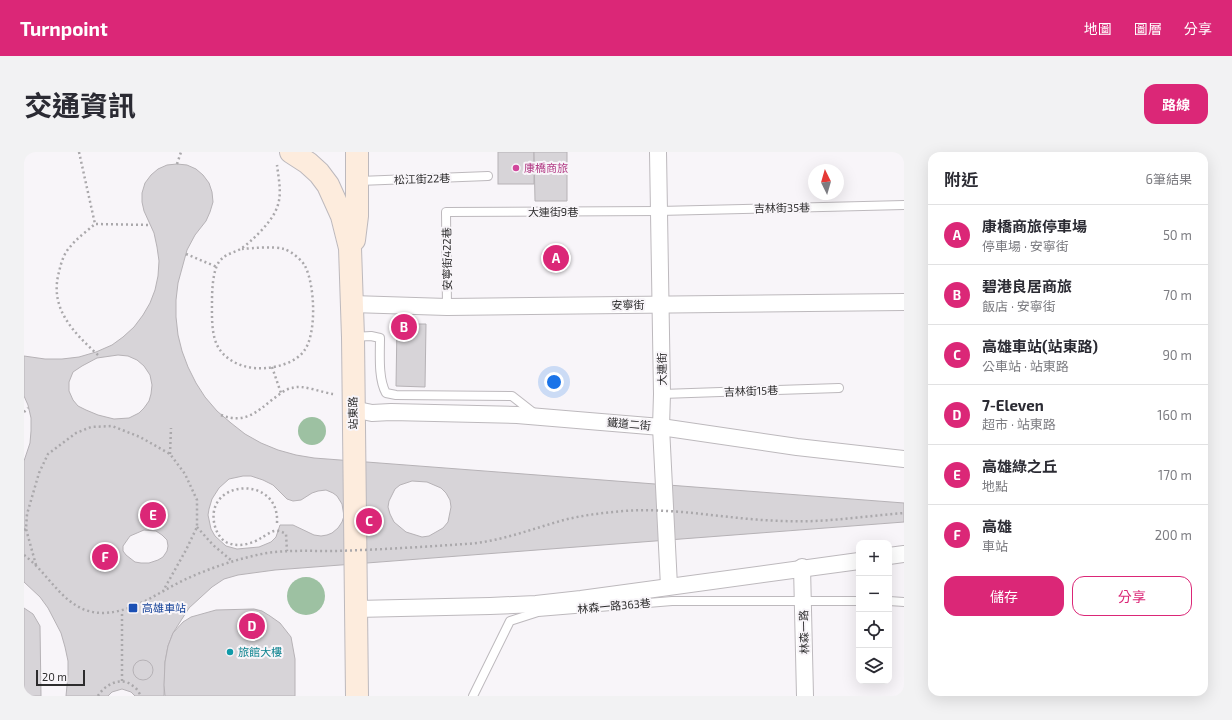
<!DOCTYPE html>
<html lang="zh-TW">
<meta charset="utf-8">
<style>
:root{--surface:#fff;--page:#f2f2f3;--text:#2b2b33;--muted:#7c7c81;--line:#e1e1e2;--accent:#db2777}
body{margin:0;font-family:"Exo 2","Noto Sans TC",sans-serif;background:var(--page);color:var(--text)}
.controls{position:absolute;right:12px;bottom:12px;display:grid;overflow:hidden;border-radius:8px;box-shadow:0 4px 16px #0002}
.controls button{width:36px;height:36px;display:grid;place-items:center;padding:0;border:0;border-bottom:1px solid var(--line);background:var(--surface);color:var(--text);font:20px sans-serif}
.compass{position:absolute;left:784px;top:12px;width:36px;height:36px;border-radius:50%;background:var(--surface);box-shadow:0 4px 16px #0002;rotate:355deg}
.scale{position:absolute;left:12px;bottom:10px;width:49px;box-sizing:border-box;padding-left:4px;border:2px solid #2d2c2d;border-top:0;font-size:11px;line-height:14px;white-space:nowrap;color:#2d2c2d;-webkit-text-stroke:3px #f8f5f9;paint-order:stroke}
.you{position:absolute;left:530px;top:230px;width:14px;height:14px;margin:-10px;border:3px solid #fff;border-radius:50%;background:#1a73e8;box-shadow:0 0 0 6px #1a73e833}
.badge{display:grid;place-items:center;width:26px;height:26px;border-radius:50%;background:var(--accent);color:#fff;font-size:13px;font-weight:700}
.pin{position:absolute;translate:-50% -50%;border:2px solid #fff;box-shadow:0 1px 4px #0006}
.list{margin:0;padding:0;list-style:none}
h2{display:flex;justify-content:space-between;align-items:center;height:52px;margin:0;padding:0 16px;font-size:17px}
h2 small{font-size:13px;font-weight:400;color:var(--muted)}
.list li{display:grid;grid-template-columns:26px 1fr auto;gap:12px;align-items:center;box-sizing:border-box;height:60px;padding:0 16px;border-top:1px solid var(--line)}
.list b{display:block;font-size:15px;white-space:nowrap}
.list p{margin:0;font-size:13px;white-space:nowrap;color:var(--muted)}
.list em{font-size:13px;font-style:normal;color:var(--muted)}
.actions{display:flex;gap:8px;padding:12px 16px}
.actions a{flex:1;padding:9px 0;border:1px solid var(--accent);border-radius:12px;text-align:center;font-size:14px;color:var(--accent)}
.actions .main{background:var(--accent);color:#fff}
.icon{flex:none;width:22px;height:22px;fill:none;stroke:currentColor;stroke-width:2;stroke-linecap:round;stroke-linejoin:round}
.map{position:relative;flex:none;width:880px;height:544px;overflow:hidden;border-radius:12px}
header{display:flex;align-items:center;gap:24px;box-sizing:border-box;height:56px;padding:0 20px;background:var(--accent);color:#fff}
header strong{font-size:19px}
nav{display:flex;gap:22px;margin-inline-start:auto;font-size:14px}
.intro{display:flex;align-items:center;justify-content:space-between;box-sizing:border-box;height:96px;padding:0 24px}
h1{margin:0;font-size:28px}
.button{padding:10px 18px;border-radius:12px;background:var(--accent);color:#fff;font-size:14px;font-weight:700}
main{display:flex;gap:24px;padding:0 24px}
aside{flex:1;background:var(--surface);border-radius:12px;box-shadow:0 4px 16px #0002}
.map>svg:first-child{display:block}
.forest{fill:#9dc1a2}
.building{fill:#d7d4d8;stroke:#b6b2b6;fill-rule:evenodd}
.lines{fill:none;stroke-linecap:round;stroke-linejoin:round}
.service-casing{stroke:#bdb9bd;stroke-width:10}
.minor-casing{stroke:#bdb9bd;stroke-width:18}
.secondary-casing{stroke:#bdb9bd;stroke-width:24}
.path{stroke:#aaa8ab;stroke-width:2.5;stroke-dasharray:2 3;stroke-linecap:butt}
.service{stroke:#fff;stroke-width:8}
.minor{stroke:#fff;stroke-width:16}
.secondary{stroke:#fdecdd;stroke-width:22}
.path-bridge{stroke:#aaa8ab;stroke-width:2.5;stroke-dasharray:2 3;stroke-linecap:butt}
.hotel-dot{fill:#d1479c;stroke:#f8f5f9;stroke-width:1.5}
.transit-dot{fill:#1a4fb4;stroke:#f8f5f9;stroke-width:1.5}
.culture-dot{fill:#0f9aa8;stroke:#f8f5f9;stroke-width:1.5}
.labels{text-anchor:middle;stroke-width:4;stroke-linejoin:round;paint-order:stroke}
.hotel-label{font-size:11px;fill:#b23c85;stroke:#f8f5f9;text-anchor:start}
.street-label{font-size:11px;fill:#2d2c2d;stroke:#f8f5f9}
.transit-label{font-size:11px;fill:#164399;stroke:#f8f5f9;text-anchor:start}
.culture-label{font-size:11px;fill:#0d838f;stroke:#f8f5f9;text-anchor:start}
</style>
<header>
<strong>Turnpoint</strong>
<nav><a>地圖</a><a>圖層</a><a>分享</a></nav>
</header>
<div class="intro"><h1>交通資訊</h1><a class="button">路線</a></div>
<main>
<div class="map">
<svg width="880" height="544" viewBox="0 0 880 544">
<rect width="100%" height="100%" fill="#f8f5f9"/>
<!-- forest -->
<g class="forest">
<circle cx="288" cy="279" r="14"/>
<circle cx="282" cy="444" r="19"/>
</g>
<!-- building -->
<g class="building">
<rect x="474" y="0" width="36" height="32"/>
<path d="M510,0H543V49H511Z"/>
<path d="M153,12L163,13L172,17L179,23L185,31L188,40L189,50L186,60L182,69L171,83L163,98L154,131L152,148V165L154,183L158,199L164,215L172,231L181,245L193,259L207,271L221,282L237,291L254,298L272,303L290,306L880,351V370L251,418L214,423L200,427L188,435L165,456L149,481L144,494L141,510L140,544H111L107,540L98,537L88,540L84,544H42L44,523V509L41,495L37,481L24,456L16,445L0,430V309L6,291L7,279V266L4,253L0,244V204L21,207H38L55,205L72,200L88,193L99,185L110,175L119,163L126,151L131,138L134,124L135,109L133,95L130,81L120,59L118,50V41L121,31L127,23L134,17L143,13ZM94,203L104,204L113,208L120,214L126,223L128,233L127,242L125,249L120,256L115,261L105,266L90,267L74,263L62,258L54,254L49,248L45,239V230L49,220L58,214L73,206ZM219,324H227L239,328L249,333L263,347L269,349L277,348L288,341L294,339L302,338L309,341L313,344L318,352L320,364L318,370L314,376L308,381L303,383L297,384L290,383L269,373H256L252,385L247,390L235,395L213,397L202,394L191,384L187,377L184,363L185,357L188,347L195,336L205,327ZM388,329L403,330L417,336L422,341L426,348L427,355L424,370L419,376L405,384L398,385L382,380L370,370L366,362L364,355L365,349L371,337L376,333ZM120,378L132,379L138,383L143,388L144,394L143,399L139,405L134,408L125,411H117L111,410L102,403L99,399V394L106,384Z"/>
<path d="M373,172H402L401,235L372,234Z"/>
<path d="M0,456L9,462L16,474L17,544H0Z"/>
<path d="M230,457L238,459L246,464L256,471L267,485L271,507V544H141L140,533L141,510L144,494L149,481L159,470L167,465L192,458Z"/>
<circle cx="119" cy="518" r="10"/>
</g>
<g class="lines">
<!-- service casing -->
<g class="service-casing">
<g id="service">
<path d="M335,29L464,24"/>
<path d="M423,155L422,60L635,59L880,53"/>
<path d="M329,185L347,184L356,186C356,202 354,227 362,241L372,243L488,244L511,262"/>
<path d="M638,242L815,236"/>
<path d="M865,449L880,450"/>
<path d="M449,544L486,469L514,460L648,449H835"/>
</g>
</g>
<!-- minor casing -->
<g class="minor-casing">
<g id="minor">
<path d="M634,0L638,242L637,275L645,434"/>
<path d="M328,152L423,155L880,150"/>
<path d="M329,257L348,261L367,260L493,263L637,275L773,295L880,307"/>
<path d="M865,404L880,402"/>
<path d="M778,415L781,544"/>
<path d="M332,457L466,454L512,452L557,447L835,409"/>
</g>
</g>
<!-- secondary casing -->
<g class="secondary-casing">
<g id="secondary">
<path d="M267,0L284,11L295,21L304,33L318,64L326,96L329,185L333,544"/>
<path d="M330,88L333,64V0"/>
</g>
</g>
<!-- path -->
<g class="path">
<path d="M55,0L71,72"/>
<path d="M153,12L157,0"/>
<path d="M218,97C229,96 249,94 260,97C267,99 278,108 281,114C291,133 293,182 280,199C272,210 255,215 242,216C224,218 202,211 193,193C187,180 188,162 188,148C188,138 189,118 195,110C201,101 211,101 218,96C228,89 246,71 251,60C259,45 255,30 253,13"/>
<path d="M162,102L193,115"/>
<path d="M74,203C49,180 25,156 35,120C37,111 40,101 46,95C53,86 63,79 71,72L127,73"/>
<path d="M248,215L257,241"/>
<path d="M0,260L4,256"/>
<path d="M197,263C220,272 232,261 249,247C255,243 261,237 268,236C279,232 298,241 310,242"/>
<path d="M146,302L147,276"/>
<path d="M173,375L189,393L208,409"/>
<path d="M0,378L2,377"/>
<path d="M98,529V459"/>
</g>
<!-- service -->
<use href="#service" class="service"/>
<!-- minor -->
<use href="#minor" class="minor"/>
<!-- secondary -->
<use href="#secondary" class="secondary"/>
<!-- path-bridge -->
<g class="path-bridge">
<path d="M253,371C256,323 183,327 190,370C191,377 195,386 202,390C213,396 228,392 237,386C241,384 246,380 250,379C255,378 258,380 262,382L263,399"/>
<path d="M0,403C27,423 41,461 79,461C110,460 133,441 160,428C186,416 215,406 243,401C264,398 286,399 308,399C352,398 397,395 441,392C476,390 507,377 540,368C559,363 579,361 599,359C653,355 706,368 760,369C800,371 840,364 880,361"/>
<path d="M12,413L2,377L3,362L15,321L24,302L52,281L67,275L88,274L116,285L146,302L161,322L173,348V375L162,398L139,439"/>
<path d="M74,544C81,532 98,524 109,534C113,536 115,541 117,544"/>
</g>
</g>
<!-- markers -->
<circle class="hotel-dot" cx="492" cy="16" r="4"/>
<rect class="transit-dot" x="104" y="451" width="10" height="10" rx="2"/>
<circle class="culture-dot" cx="206" cy="500" r="4"/>
<g class="labels">
<!-- hotel labels -->
<g class="hotel-label">
<text x="500" y="20">康橋商旅</text>
</g>
<!-- street labels -->
<g class="street-label">
<text transform="translate(398 27) rotate(-2)" y="4">松江街22巷</text>
<text transform="translate(758 56) rotate(-1)" y="4">吉林街35巷</text>
<text x="529" y="64">大連街9巷</text>
<text transform="translate(423 107) rotate(-91)" y="4">安寧街422巷</text>
<text transform="translate(604 153) rotate(-1)" y="4">安寧街</text>
<text transform="translate(638 217) rotate(-91)" y="4">大連街</text>
<text transform="translate(727 239) rotate(-2)" y="4">吉林街15巷</text>
<text transform="translate(329 261) rotate(-91)" y="4">站東路</text>
<text transform="translate(605 272) rotate(5)" y="4">鐵道二街</text>
<text transform="translate(590 454) rotate(-5)" y="4">林森一路363巷</text>
<text transform="translate(780 480) rotate(-91)" y="4">林森一路</text>
</g>
<!-- transit labels -->
<g class="transit-label">
<text x="118" y="460">高雄車站</text>
</g>
<!-- culture labels -->
<g class="culture-label">
<text x="214" y="504">旅館大樓</text>
</g>
</g>
</svg>
<div class="controls">
<button>+</button>
<button>−</button>
<button><svg class="icon" aria-label="locate" viewBox="0 0 24 24"><circle cx="12" cy="12" r="6"/><path d="M12 2v4M12 18v4M2 12h4M18 12h4"/></svg></button>
<button><svg class="icon" aria-label="layers" viewBox="0 0 24 24"><path d="M12 4l9 5-9 5-9-5zM3 14l9 5 9-5"/></svg></button>
</div>
<svg class="compass" viewBox="-18 -18 36 36"><path d="M0-13l5 13h-10z" fill="#e53935"/><path d="M0 13l5-13h-10z" fill="#7c7c81"/></svg>
<div class="scale">20 m</div>
<div class="you"></div>
<div class="pin badge" style="left:532px;top:106px">A</div>
<div class="pin badge" style="left:380px;top:175px">B</div>
<div class="pin badge" style="left:345px;top:369px">C</div>
<div class="pin badge" style="left:228px;top:474px">D</div>
<div class="pin badge" style="left:129px;top:363px">E</div>
<div class="pin badge" style="left:81px;top:405px">F</div>
</div>
<aside>
<h2>附近<small>6筆結果</small></h2>
<ul class="list">
<li><span class="badge">A</span><div><b>康橋商旅停車場</b><p>停車場 · 安寧街</p></div><em>50 m</em></li>
<li><span class="badge">B</span><div><b>碧港良居商旅</b><p>飯店 · 安寧街</p></div><em>70 m</em></li>
<li><span class="badge">C</span><div><b>高雄車站(站東路)</b><p>公車站 · 站東路</p></div><em>90 m</em></li>
<li><span class="badge">D</span><div><b>7-Eleven</b><p>超市 · 站東路</p></div><em>160 m</em></li>
<li><span class="badge">E</span><div><b>高雄綠之丘</b><p>地點</p></div><em>170 m</em></li>
<li><span class="badge">F</span><div><b>高雄</b><p>車站</p></div><em>200 m</em></li>
</ul>
<div class="actions"><a class="main">儲存</a><a>分享</a></div>
</aside>
</main>
